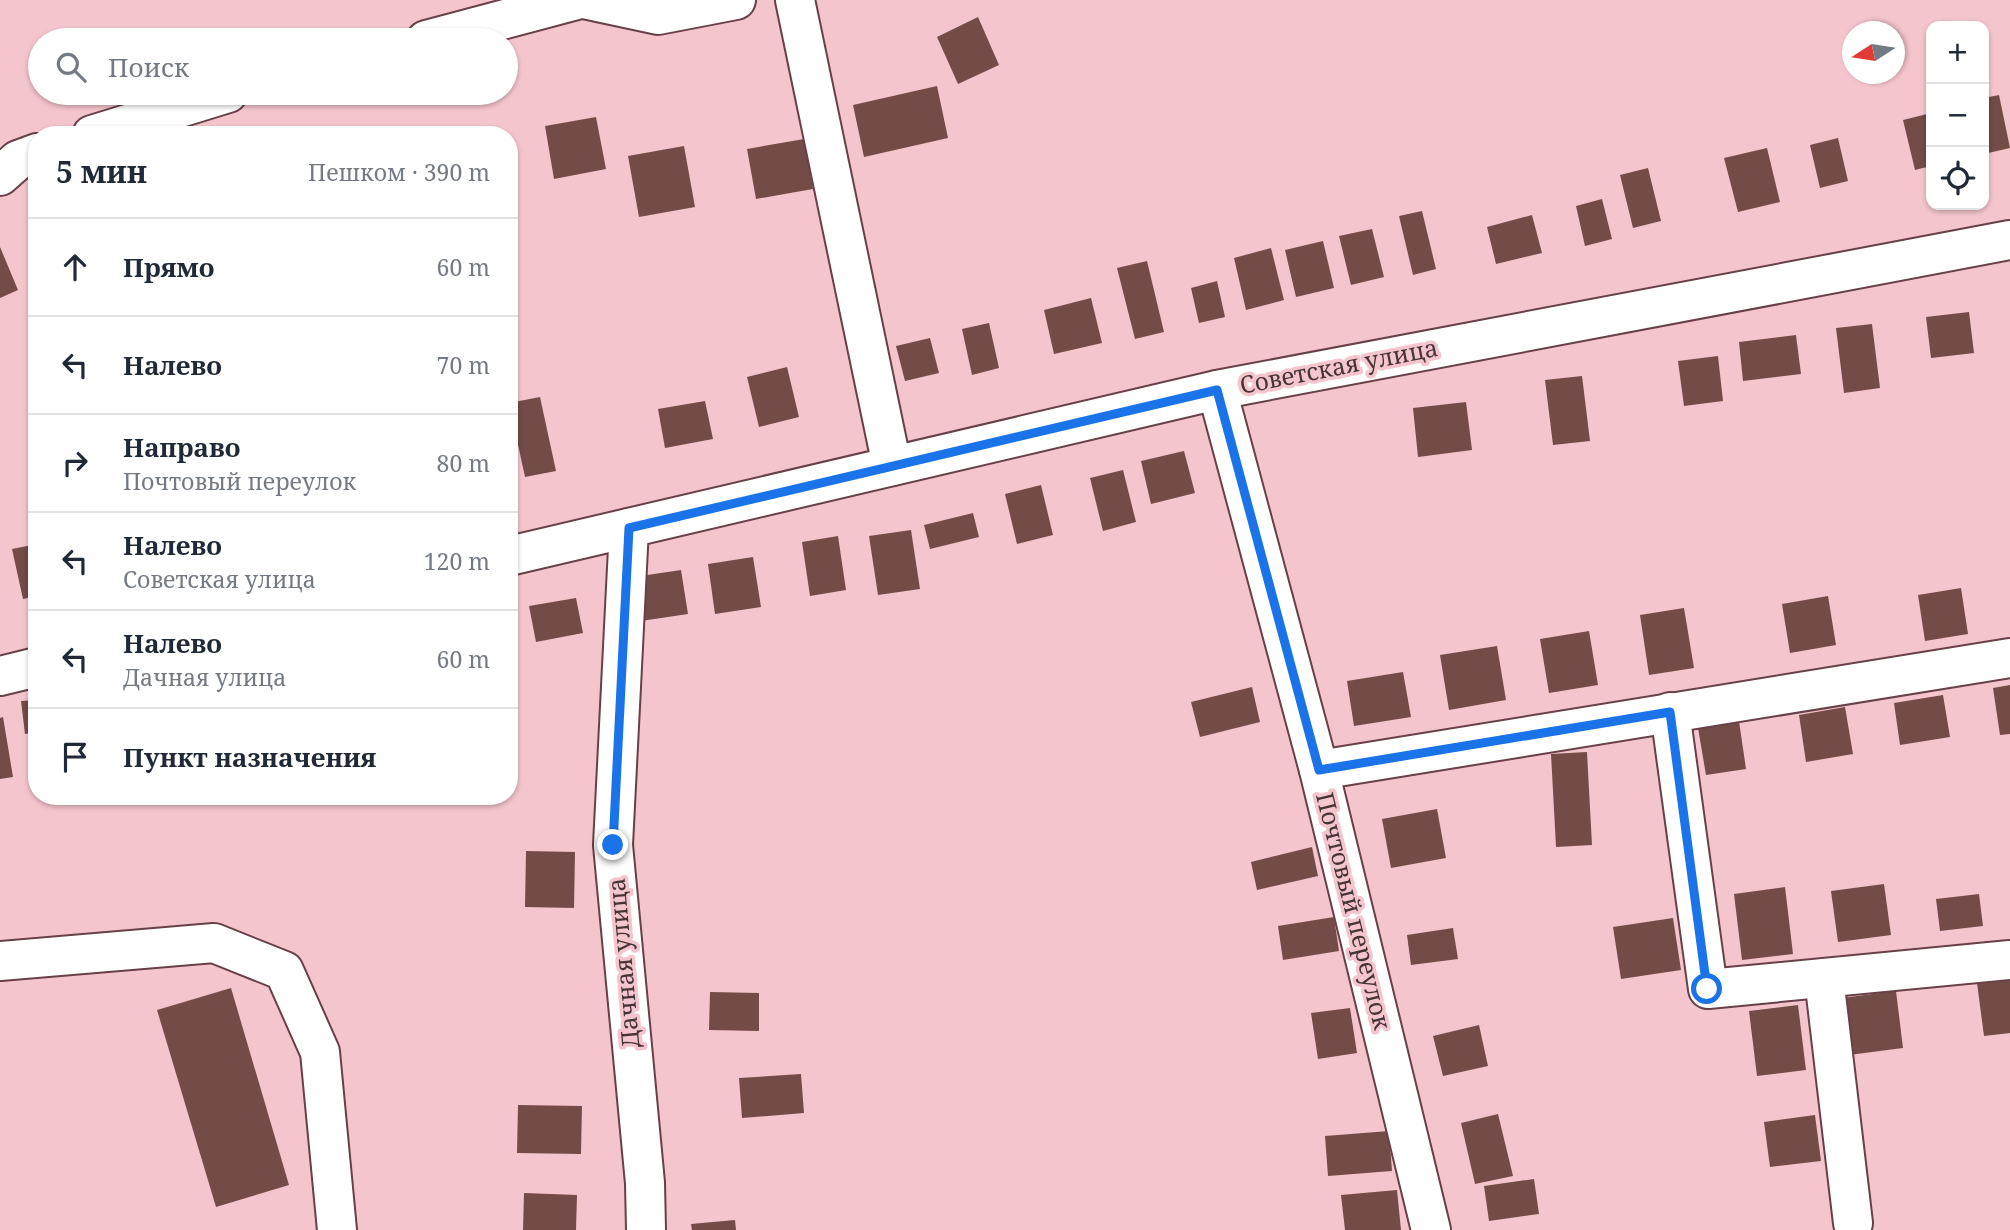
<!DOCTYPE html>
<html lang="ru">
<meta charset="utf-8">
<style>
:root{--surface:#fff;--page:#f6f6f7;--text:#1f2937;--muted:#747a83;--line:#e0e1e3}
body{margin:0;font-family:"Noto Serif",serif;background:var(--page);color:var(--text)}
.controls{position:absolute;right:21px;top:21px;display:grid;overflow:hidden;border-radius:14px;box-shadow:0 2px 5px #0004}
.controls button{width:63px;height:63px;display:grid;place-items:center;padding:0;border:0;border-bottom:2px solid var(--line);background:var(--surface);color:var(--text);font:35px sans-serif}
.compass{position:absolute;left:1842px;top:21px;width:63px;height:63px;border-radius:50%;background:var(--surface);box-shadow:0 2px 5px #0004;rotate:258deg}
.stop{position:absolute;width:21px;height:21px;margin:-16px;border:5px solid #1a73e8;border-radius:50%;background:#fff}
.stop.end{background:#1a73e8;border-color:#fff;box-shadow:0 2px 7px #0008}
.list{margin:0;padding:0;list-style:none}
h2{display:flex;justify-content:space-between;align-items:center;height:91px;margin:0;padding:0 28px;font-size:30px}
h2 small{font-size:23px;font-weight:400;color:var(--muted)}
.list li{display:grid;grid-template-columns:46px 1fr auto;gap:21px;align-items:center;box-sizing:border-box;height:98px;padding:0 28px;border-top:2px solid var(--line)}
.list b{display:block;font-size:26px;white-space:nowrap}
.list p{margin:0;font-size:23px;white-space:nowrap;color:var(--muted)}
.list em{font-size:23px;font-style:normal;color:var(--muted)}
.icon{flex:none;width:38px;height:38px;fill:none;stroke:currentColor;stroke-width:2;stroke-linecap:round;stroke-linejoin:round}
.map{position:relative;flex:none;width:2010px;height:1230px;overflow:hidden}
.search{position:absolute;background:var(--surface);box-shadow:0 2px 5px #0004;left:28px;top:28px;width:490px;height:77px;display:flex;align-items:center;gap:18px;box-sizing:border-box;padding:0 24px;border-radius:38px;color:var(--muted);font-size:26px}
.panel{position:absolute;background:var(--surface);box-shadow:0 2px 5px #0004;left:28px;top:126px;width:490px;height:679px;border-radius:28px}
.map>svg:first-child{display:block}
.building{fill:#744c47}
.lines{fill:none;stroke-linecap:round;stroke-linejoin:round}
.minor-casing{stroke:#674048;stroke-width:42}
.minor{stroke:#fff;stroke-width:38}
.route{stroke:#1a73e8;stroke-width:9}
.labels{text-anchor:middle;stroke-width:7;stroke-linejoin:round;paint-order:stroke}
.street-label{font-size:24px;fill:#463437;stroke:#f5c5cd}
</style>
<div class="map">
<svg width="2010" height="1230" viewBox="0 0 2010 1230">
<rect width="100%" height="100%" fill="#f5c5cd"/>
<!-- building -->
<g class="building">
<path d="M978,17L999,65L958,84L937,37Z"/>
<path d="M937,86L948,138L864,157L853,105Z"/>
<path d="M1999,95L2010,148L1984,154V98Z"/>
<path d="M1931,113V166L1915,170L1903,120Z"/>
<path d="M596,117L606,169L554,179L545,126Z"/>
<path d="M1838,138L1848,181L1820,188L1810,145Z"/>
<path d="M804,139L813,189L756,199L747,149Z"/>
<path d="M684,146L695,207L639,217L628,156Z"/>
<path d="M1767,148L1780,202L1738,212L1724,158Z"/>
<path d="M1648,168L1661,221L1633,228L1620,175Z"/>
<path d="M1602,199L1612,239L1585,246L1576,206Z"/>
<path d="M1422,211L1436,269L1413,275L1399,216Z"/>
<path d="M1532,215L1542,253L1496,264L1487,227Z"/>
<path d="M1372,229L1384,277L1351,285L1339,236Z"/>
<path d="M1323,241L1334,288L1296,297L1285,250Z"/>
<path d="M0,247L18,290L0,298Z"/>
<path d="M1271,248L1284,300L1246,310L1234,258Z"/>
<path d="M1147,261L1164,332L1135,339L1117,268Z"/>
<path d="M1217,281L1225,317L1199,323L1191,288Z"/>
<path d="M1091,298L1102,343L1054,354L1044,310Z"/>
<path d="M1969,312L1974,353L1931,358L1926,317Z"/>
<path d="M989,323L999,368L972,375L962,329Z"/>
<path d="M1872,324L1880,388L1844,393L1836,328Z"/>
<path d="M1796,335L1801,374L1743,381L1739,342Z"/>
<path d="M930,338L939,373L905,381L896,346Z"/>
<path d="M1718,356L1723,401L1684,406L1678,361Z"/>
<path d="M787,367L799,417L759,427L747,377Z"/>
<path d="M1582,376L1590,441L1553,445L1545,380Z"/>
<path d="M540,397L556,471L525,477L509,403Z"/>
<path d="M705,401L713,439L665,448L658,409Z"/>
<path d="M1466,402L1472,450L1418,457L1413,408Z"/>
<path d="M1184,451L1195,493L1151,504L1141,461Z"/>
<path d="M1123,470L1136,522L1103,531L1090,478Z"/>
<path d="M1041,485L1053,535L1017,544L1005,494Z"/>
<path d="M973,513L979,537L930,549L924,525Z"/>
<path d="M911,530L920,589L878,595L869,536Z"/>
<path d="M838,536L846,590L810,596L802,542Z"/>
<path d="M37,544V596L23,599L12,549Z"/>
<path d="M753,557L761,607L715,614L708,564Z"/>
<path d="M681,570L688,614L641,621L634,577Z"/>
<path d="M1961,588L1968,634L1925,641L1918,595Z"/>
<path d="M1828,596L1836,645L1790,653L1782,604Z"/>
<path d="M576,598L583,633L536,642L529,606Z"/>
<path d="M1684,608L1694,668L1649,675L1640,615Z"/>
<path d="M1589,631L1598,685L1549,693L1540,639Z"/>
<path d="M1497,646L1506,700L1449,710L1440,655Z"/>
<path d="M1403,672L1411,717L1354,726L1347,681Z"/>
<path d="M2010,685V734L2000,735L1993,688Z"/>
<path d="M1252,687L1260,722L1200,737L1191,702Z"/>
<path d="M1943,695L1950,737L1900,745L1894,703Z"/>
<path d="M37,700V732L25,734L21,701Z"/>
<path d="M1845,707L1853,754L1806,762L1799,715Z"/>
<path d="M3,717L13,777L0,779V718Z"/>
<path d="M1739,721L1746,769L1706,775L1698,728Z"/>
<path d="M1587,752L1592,845L1556,847L1551,754Z"/>
<path d="M1437,809L1446,858L1391,868L1382,819Z"/>
<path d="M1312,847L1318,876L1257,890L1251,862Z"/>
<path d="M526,851L575,852L574,908L525,907Z"/>
<path d="M1884,884L1891,935L1838,942L1831,891Z"/>
<path d="M1785,887L1793,954L1742,960L1734,894Z"/>
<path d="M1979,894L1983,926L1940,931L1936,899Z"/>
<path d="M1334,917L1339,951L1283,960L1278,926Z"/>
<path d="M1673,918L1681,970L1621,979L1613,927Z"/>
<path d="M1453,928L1458,959L1411,965L1407,935Z"/>
<path d="M2010,979V1033L1984,1036L1977,983Z"/>
<path d="M231,988L289,1185L216,1207L157,1010Z"/>
<path d="M1896,991L1903,1048L1849,1055L1842,998Z"/>
<path d="M710,992L759,993V1031L709,1030Z"/>
<path d="M1798,1005L1806,1070L1757,1076L1749,1011Z"/>
<path d="M1350,1008L1357,1053L1318,1059L1311,1013Z"/>
<path d="M1479,1025L1488,1066L1443,1076L1433,1036Z"/>
<path d="M801,1074L804,1113L742,1118L739,1078Z"/>
<path d="M518,1105L582,1106L581,1154L517,1153Z"/>
<path d="M1498,1114L1513,1176L1475,1184L1461,1123Z"/>
<path d="M1815,1115L1821,1161L1770,1167L1764,1122Z"/>
<path d="M1389,1131L1392,1171L1328,1176L1325,1136Z"/>
<path d="M1534,1179L1539,1214L1489,1221L1484,1186Z"/>
<path d="M1397,1190L1401,1230H1345L1341,1195Z"/>
<path d="M524,1193L577,1195L576,1230H523Z"/>
<path d="M735,1220L736,1230H692L691,1224Z"/>
</g>
<g class="lines">
<!-- minor casing -->
<g class="minor-casing">
<g id="minor">
<path d="M588,0L658,15L736,0"/>
<path d="M795,0L892,466"/>
<path d="M426,40L577,0"/>
<path d="M92,135L228,93"/>
<path d="M0,176L18,160L37,153"/>
<path d="M1217,390L1319,770L1431,1230"/>
<path d="M629,528L613,845L645,1183L646,1230"/>
<path d="M509,556L1217,390L2010,240"/>
<path d="M0,676L37,667"/>
<path d="M1670,712L1708,989L2010,960"/>
<path d="M1319,770L2010,658"/>
<path d="M0,961L214,943L284,971L320,1052L337,1230"/>
<path d="M1824,978L1853,1223"/>
</g>
</g>
<!-- minor -->
<use href="#minor" class="minor"/>
</g>
<g class="lines">
<!-- route -->
<path class="route" d="M613,845L629,528L1217,390L1319,770L1670,712L1707,989"/>
</g>
<g class="labels">
<!-- street labels -->
<g class="street-label">
<text transform="translate(1339 367) rotate(-11)" y="8">Советская улица</text>
<text transform="translate(1353 911) rotate(76)" y="8">Почтовый переулок</text>
<text transform="translate(624 963) rotate(-95)" y="8">Дачная улица</text>
</g>
</g>
</svg>
<div class="controls">
<button>+</button>
<button>−</button>
<button><svg class="icon" aria-label="locate" viewBox="0 0 24 24"><circle cx="12" cy="12" r="6"/><path d="M12 2v4M12 18v4M2 12h4M18 12h4"/></svg></button>
</div>
<svg class="compass" viewBox="-18 -18 36 36"><path d="M0-13l5 13h-10z" fill="#e53935"/><path d="M0 13l5-13h-10z" fill="#747a83"/></svg>
<div class="stop" style="left:1707px;top:989px"></div>
<div class="stop end" style="left:613px;top:845px"></div>
<div class="search"><svg class="icon" aria-label="search" viewBox="0 0 24 24"><circle cx="10" cy="10" r="6"/><path d="M15 15l6 6"/></svg>Поиск</div>
<section class="panel">
<h2>5 мин<small>Пешком · 390 m</small></h2>
<ul class="list">
<li><svg class="icon" aria-label="ahead" viewBox="0 0 24 24"><path d="M12 20V5M6 11l6-6 6 6"/></svg><div><b>Прямо</b></div><em>60 m</em></li>
<li><svg class="icon" aria-label="left" viewBox="0 0 24 24"><path d="M17 20v-9H6M10 6l-5 5 5 5"/></svg><div><b>Налево</b></div><em>70 m</em></li>
<li><svg class="icon" aria-label="right" viewBox="0 0 24 24"><path d="M7 20v-9h11M14 6l5 5-5 5"/></svg><div><b>Направо</b><p>Почтовый переулок</p></div><em>80 m</em></li>
<li><svg class="icon" aria-label="left" viewBox="0 0 24 24"><path d="M17 20v-9H6M10 6l-5 5 5 5"/></svg><div><b>Налево</b><p>Советская улица</p></div><em>120 m</em></li>
<li><svg class="icon" aria-label="left" viewBox="0 0 24 24"><path d="M17 20v-9H6M10 6l-5 5 5 5"/></svg><div><b>Налево</b><p>Дачная улица</p></div><em>60 m</em></li>
<li><svg class="icon" aria-label="arrive" viewBox="0 0 24 24"><path d="M6 21V4h12l-3 4 3 4H6"/></svg><div><b>Пункт назначения</b></div></li>
</ul>
</section>
</div>
